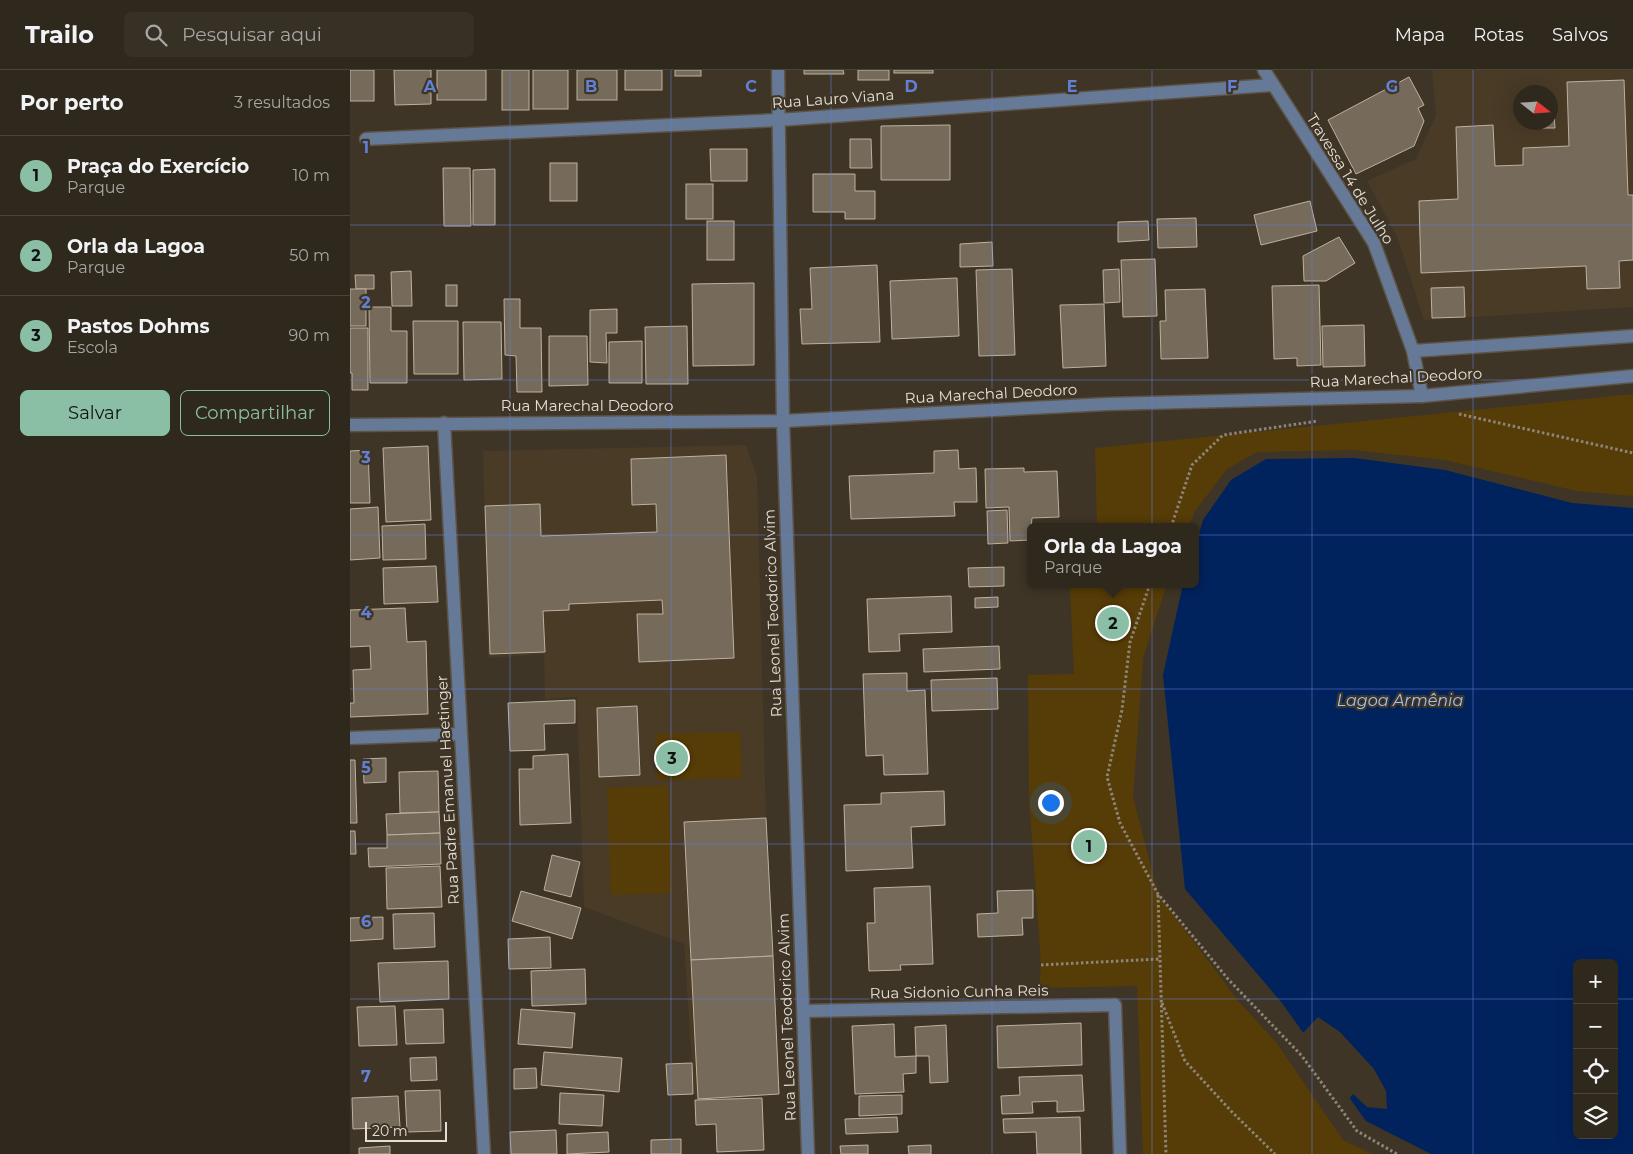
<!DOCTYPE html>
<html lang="pt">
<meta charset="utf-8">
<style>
:root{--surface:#2f281c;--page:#373025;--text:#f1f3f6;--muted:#a7a6a3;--line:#4a443b;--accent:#8abfa5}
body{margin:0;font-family:Montserrat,sans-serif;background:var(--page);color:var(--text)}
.controls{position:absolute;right:15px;bottom:15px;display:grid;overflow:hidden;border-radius:8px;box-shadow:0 5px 20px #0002}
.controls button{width:45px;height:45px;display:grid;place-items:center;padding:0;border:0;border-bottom:1px solid var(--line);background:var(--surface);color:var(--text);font:25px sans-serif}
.compass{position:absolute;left:1163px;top:15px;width:45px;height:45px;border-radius:50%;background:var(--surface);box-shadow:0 5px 20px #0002;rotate:107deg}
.scale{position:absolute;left:15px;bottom:12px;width:82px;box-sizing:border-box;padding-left:5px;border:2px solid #e4ded5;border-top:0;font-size:14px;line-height:18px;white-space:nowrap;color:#e4ded5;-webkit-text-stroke:4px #3f3526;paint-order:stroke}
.you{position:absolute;left:700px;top:732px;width:18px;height:18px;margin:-12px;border:4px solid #fff;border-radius:50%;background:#1a73e8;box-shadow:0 0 0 8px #1a73e833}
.badge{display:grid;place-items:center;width:32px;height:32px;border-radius:50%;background:var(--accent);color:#111;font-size:16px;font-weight:700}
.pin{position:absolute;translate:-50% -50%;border:2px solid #fff;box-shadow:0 1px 5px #0006}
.popup{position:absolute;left:677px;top:453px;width:172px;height:65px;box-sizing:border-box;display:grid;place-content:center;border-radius:8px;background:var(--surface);filter:drop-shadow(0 1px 4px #0005);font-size:16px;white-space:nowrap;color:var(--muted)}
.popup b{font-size:19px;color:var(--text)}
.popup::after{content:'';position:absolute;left:50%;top:100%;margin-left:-10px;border:10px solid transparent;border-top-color:var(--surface)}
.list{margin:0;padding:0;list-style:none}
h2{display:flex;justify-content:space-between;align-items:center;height:65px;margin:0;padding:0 20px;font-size:21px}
h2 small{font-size:16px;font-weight:400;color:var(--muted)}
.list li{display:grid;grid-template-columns:32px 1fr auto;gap:15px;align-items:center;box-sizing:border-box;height:80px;padding:0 20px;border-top:1px solid var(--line)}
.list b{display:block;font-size:19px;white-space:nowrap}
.list p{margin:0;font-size:16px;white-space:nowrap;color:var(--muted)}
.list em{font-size:16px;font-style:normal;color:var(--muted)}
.actions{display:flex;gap:10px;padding:15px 20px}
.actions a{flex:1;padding:11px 0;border:1px solid var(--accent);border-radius:8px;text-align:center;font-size:18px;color:var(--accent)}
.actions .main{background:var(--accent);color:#111}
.icon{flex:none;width:28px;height:28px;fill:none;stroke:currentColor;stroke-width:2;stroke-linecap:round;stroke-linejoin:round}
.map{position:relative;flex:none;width:1283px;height:1084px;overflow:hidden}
header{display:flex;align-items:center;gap:30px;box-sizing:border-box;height:70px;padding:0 25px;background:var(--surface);border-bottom:1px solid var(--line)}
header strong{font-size:24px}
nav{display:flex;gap:28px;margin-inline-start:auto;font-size:18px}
.search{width:350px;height:45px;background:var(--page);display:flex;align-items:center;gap:12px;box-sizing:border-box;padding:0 18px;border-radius:8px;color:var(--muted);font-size:19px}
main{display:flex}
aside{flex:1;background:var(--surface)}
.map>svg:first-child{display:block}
.built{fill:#493b26;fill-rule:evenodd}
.green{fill:#563c07}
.water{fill:#00225d;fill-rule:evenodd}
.pier{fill:#3f3526}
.building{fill:#766b5b;stroke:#bdb19f}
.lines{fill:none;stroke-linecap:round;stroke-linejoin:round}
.minor-casing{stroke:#5d5346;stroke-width:15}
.path{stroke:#8d8578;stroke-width:3;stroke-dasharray:2.5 2.5;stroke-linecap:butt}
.minor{stroke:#667996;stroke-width:12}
.grid{fill:none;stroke:#6380d7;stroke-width:1;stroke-opacity:0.55}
.labels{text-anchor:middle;stroke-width:4.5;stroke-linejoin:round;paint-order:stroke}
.street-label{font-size:15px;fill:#e4ded5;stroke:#3f3526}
.water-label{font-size:16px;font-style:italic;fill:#a0c2f8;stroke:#3f3526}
.grid-label{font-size:16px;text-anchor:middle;font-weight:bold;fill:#6380d7;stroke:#3f3526;stroke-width:4.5;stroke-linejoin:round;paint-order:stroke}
</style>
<header>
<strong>Trailo</strong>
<div class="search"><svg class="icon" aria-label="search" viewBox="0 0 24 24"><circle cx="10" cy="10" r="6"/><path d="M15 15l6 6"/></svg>Pesquisar aqui</div>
<nav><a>Mapa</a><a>Rotas</a><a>Salvos</a></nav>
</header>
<main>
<aside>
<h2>Por perto<small>3 resultados</small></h2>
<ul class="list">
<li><span class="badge">1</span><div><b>Praça do Exercício</b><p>Parque</p></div><em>10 m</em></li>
<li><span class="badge">2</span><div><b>Orla da Lagoa</b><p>Parque</p></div><em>50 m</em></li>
<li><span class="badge">3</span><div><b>Pastos Dohms</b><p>Escola</p></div><em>90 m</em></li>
</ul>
<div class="actions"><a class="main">Salvar</a><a>Compartilhar</a></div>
</aside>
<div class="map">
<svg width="1283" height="1084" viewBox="0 0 1283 1084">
<rect width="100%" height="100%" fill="#3f3526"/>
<!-- built -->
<g class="built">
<path d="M1082,0H1283V237L1074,250L1047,166L1017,111L1066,89L1086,45ZM1170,22H1200V52H1170Z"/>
<path d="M396,375L407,407L416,748L429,1024L348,1029L344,1023L334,874L234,837L227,627L195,629L194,584L138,588L133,381Z"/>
</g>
<!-- green -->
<g class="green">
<path d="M1283,324V426L1227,421L1095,390L1003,380L907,382L877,399L845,441L839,457H747L745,378Z"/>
<path d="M749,514H817L793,588L783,727L808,824L889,932L926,972L993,1070L1022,1084H793L787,916L689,918L691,895L679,728L678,605L724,604L720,518L749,517Z"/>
<path d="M390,662L392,708L307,710L305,664Z"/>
<path d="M318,715L322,823L261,825L257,718Z"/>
</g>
<!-- water -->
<path class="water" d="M1004,388L1095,400L1222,433L1283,438V1084H1081L1016,1051L932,933L835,819L813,605L833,514H846V475L853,450L881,410L916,389ZM1227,893H1264V1065H1227Z"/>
<!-- pier -->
<path class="pier" d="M968,947L990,962L1024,999L1036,1021L1037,1039L1017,1037L1003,1024L998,1030L952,964Z"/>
<!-- building -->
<g class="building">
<rect x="0" y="0" width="24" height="31"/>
<path d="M44,0H81V34L45,35Z"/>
<rect x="87" y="0" width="49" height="30"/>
<rect x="152" y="0" width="27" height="40"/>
<rect x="183" y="0" width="35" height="39"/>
<rect x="227" y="0" width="40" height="30"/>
<rect x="275" y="0" width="37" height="20"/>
<rect x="325" y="0" width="26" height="6"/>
<path d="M454,0H493L494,4H454Z"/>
<rect x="508" y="0" width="31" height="10"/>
<rect x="544" y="0" width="39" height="3"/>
<path d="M1059,7L1074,35L1068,38L1074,51L1064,76L1006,104L978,50Z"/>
<path d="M1274,10L1278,125H1283V190L1269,191L1270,218L1237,219L1236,196L1071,203L1069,131L1108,129L1106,57L1143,55L1145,96L1173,95V78L1219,76L1217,12Z"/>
<path d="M1200,32H1203L1205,58H1187V52H1200Z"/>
<path d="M600,55V110H531V56Z"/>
<path d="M500,69H521L522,98H500Z"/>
<path d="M360,79H397V111H361Z"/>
<rect x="200" y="93" width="27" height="38"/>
<path d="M93,98H120L121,156H94Z"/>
<path d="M145,99V155H123V100Z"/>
<path d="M463,104H505V121H525V149H495V142H463Z"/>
<rect x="336" y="114" width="27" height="35"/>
<path d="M960,131L967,161L911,175L904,145Z"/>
<path d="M846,148L847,177L808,178L807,149Z"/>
<rect x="357" y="151" width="27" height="39"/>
<path d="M798,151L799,170L768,172V152Z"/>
<path d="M989,167L1005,193L976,211H954L953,186Z"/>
<path d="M642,172L643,196L610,197V174Z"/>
<path d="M805,189L807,246L773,247L771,190Z"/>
<path d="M527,195L530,272L452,274L450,239H462L460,198Z"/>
<path d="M662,199L665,285L629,286L626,200Z"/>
<path d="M769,199L770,232L754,233L753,200Z"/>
<path d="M61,201L62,236H42L41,202Z"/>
<path d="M5,205H24V219H6Z"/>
<path d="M607,208L609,266L542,269L540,211Z"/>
<path d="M404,213V295L343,296L342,214Z"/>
<rect x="96" y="215" width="11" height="21"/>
<path d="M969,215L971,295L947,296V288L924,289L922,216Z"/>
<path d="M1114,217L1115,247L1082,248L1081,218Z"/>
<rect x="0" y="219" width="16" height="37"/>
<path d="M855,219L858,288L811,289L810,251H816L815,220Z"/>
<path d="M154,229H170V258H191L192,322H167L166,286L155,285Z"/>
<path d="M754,234L756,296L713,298L710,235Z"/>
<path d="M19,237H41V261H57V313H20Z"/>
<path d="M267,239V263H256L257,293L240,292V240Z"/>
<path d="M63,251H108V304H64Z"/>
<path d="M113,252H151L152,309L114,310Z"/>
<path d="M1014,255L1015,296L973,297L972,256Z"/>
<path d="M337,256L338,314H296L295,257Z"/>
<path d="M0,258H18V320H2V303H0Z"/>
<path d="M199,266H237L238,315L199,316Z"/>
<path d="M292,271V313H259V272Z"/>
<path d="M78,376L81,450L36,452L33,378Z"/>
<path d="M18,380L20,433H0V381Z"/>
<path d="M608,380L609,399L626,398L627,432H604L605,446L501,449L499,406L584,403V381Z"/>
<path d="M376,385L384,588L289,592L287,544H313L312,530L219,534V540L193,541L195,582L140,584L135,436L190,434L191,466L307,462L306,434L282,435L281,389Z"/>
<path d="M674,398V402L707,401L709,447L682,448L680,470L660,471L659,437L636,438L635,399Z"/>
<path d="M28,437L30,488L0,490V439Z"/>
<path d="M657,440L658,473L638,474L637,441Z"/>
<path d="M75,454L76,489L33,490L32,456Z"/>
<path d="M86,496L88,532L34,534L33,498Z"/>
<path d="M654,497V516L619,517L618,498Z"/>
<path d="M601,526L602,562L549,564L550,581L519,582L517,529Z"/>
<path d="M648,527V537L625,538V528Z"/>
<path d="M55,538L57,572L76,571L78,644L0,647V633H4L3,600L21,599L20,576L0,577V540Z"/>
<path d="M649,576L650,599L574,602L573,579Z"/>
<path d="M557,603V621L575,620L578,704L534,705L533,685L516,686L513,604Z"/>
<path d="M647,608L648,639L582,641L581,610Z"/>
<path d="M225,630V653L194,654L195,680L160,681L158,633Z"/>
<path d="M287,636L290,705L249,707L247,638Z"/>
<path d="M218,684L221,753L170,755L169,699H183V686Z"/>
<path d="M36,688V712L14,713L13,689Z"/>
<path d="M0,690H5L7,753H0Z"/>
<path d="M88,701L89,742L50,743L49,702Z"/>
<path d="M594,721L595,755L561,757L563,798L496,801L494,735L531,734V723Z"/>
<path d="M89,742L90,763L37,765L36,744Z"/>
<path d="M416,748L423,886L341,890L334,752Z"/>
<path d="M0,761H5L6,784H0Z"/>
<path d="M90,763L91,794L19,797L18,778H37V765Z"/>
<path d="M202,785L230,792L221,827L194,820Z"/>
<path d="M90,796L92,837L37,839L36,798Z"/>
<path d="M580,816L583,894L550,895L551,900L519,901L517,853H525L524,818Z"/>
<path d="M683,820V848H672L673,865L628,867L627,844L648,843L647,821Z"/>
<path d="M171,821L231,838L222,869L162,851Z"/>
<path d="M84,843L85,877L44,879L43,844Z"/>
<path d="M33,847V869L0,871V848Z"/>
<path d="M200,867L201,898L159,899L158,869Z"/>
<path d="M423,886L429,1024L348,1029L341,890Z"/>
<path d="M98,891L99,929L30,932L28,893Z"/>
<path d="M235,899L236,934L182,936L181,901Z"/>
<path d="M45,936L47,975L9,976L7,937Z"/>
<path d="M93,939L94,973L56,974L54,940Z"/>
<path d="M171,939L225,943L222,978L168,974Z"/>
<path d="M731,953L732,995L648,998L647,956Z"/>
<path d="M544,954L545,987L566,986V1003L553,1004L554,1022L505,1024L502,956Z"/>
<path d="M596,955L598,1012L580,1013L579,986H566L565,957Z"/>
<path d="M194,982L272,988L269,1022L191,1015Z"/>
<path d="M86,987L87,1010L61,1011L60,988Z"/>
<path d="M342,993L343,1024L318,1025L316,994Z"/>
<path d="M186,998L187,1018L164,1019V999Z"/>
<path d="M732,1005L734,1041L707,1042V1031L682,1032L683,1043L652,1044L651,1026L670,1025L669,1007Z"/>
<path d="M90,1020L91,1061L57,1062L55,1021Z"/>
<path d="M210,1023L254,1025L252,1056L209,1054Z"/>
<path d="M552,1025V1044L509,1046V1026Z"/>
<path d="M48,1026L50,1057L3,1059L2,1028Z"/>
<path d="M412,1028L414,1080L367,1082L366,1054L346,1055L345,1030Z"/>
<path d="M547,1047L548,1062L496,1064L495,1049Z"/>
<path d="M730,1047L731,1084H687L686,1062L654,1063L653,1049Z"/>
<path d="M206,1060L207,1084H161L160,1062Z"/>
<path d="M258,1062L259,1082L217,1084V1064Z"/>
<path d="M331,1069V1084H301V1070Z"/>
<path d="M518,1075V1084H491L490,1076Z"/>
<path d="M581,1075V1084H559L558,1076Z"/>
<path d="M40,1076V1084H9V1078Z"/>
</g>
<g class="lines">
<!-- minor casing -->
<g class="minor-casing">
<g id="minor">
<path d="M428,0L433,351L458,1084"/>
<path d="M914,0L1024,173L1063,281L1072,326"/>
<path d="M16,69L428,50L922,15"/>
<path d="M1063,281L1283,266"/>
<path d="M94,353L134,1084"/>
<path d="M0,355L433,351L757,334L1072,326L1283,306"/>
<path d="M0,668L111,664"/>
<path d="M454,941L765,935L770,1084"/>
</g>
</g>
<!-- path -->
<g class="path">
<path d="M1109,344L1283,383"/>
<path d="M821,457L842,395L873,365L968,351"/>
<path d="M800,514L780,572L772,640L757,707L770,753L808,824L878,909L952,986L1007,1061L1047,1084"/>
<path d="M808,825L816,1084"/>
<path d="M691,895L809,889"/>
<path d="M812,933L835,991L882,1042L925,1084"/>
</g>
<!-- minor -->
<use href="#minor" class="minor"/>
</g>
<!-- grid -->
<path class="grid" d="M160,0V1084M321,0V1084M481,0V1084M642,0V1084M802,0V1084M962,0V1084M1123,0V1084M0,155H1283M0,310H1283M0,465H1283M0,619H1283M0,774H1283M0,929H1227M1264,929H1283"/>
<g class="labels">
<!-- street labels -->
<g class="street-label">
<text transform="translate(483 29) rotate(-4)" y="5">Rua Lauro Viana</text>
<text transform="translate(1000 109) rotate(58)" y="5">Travessa 14 de Julho</text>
<text transform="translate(1046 308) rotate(-3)" y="5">Rua Marechal Deodoro</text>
<text transform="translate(641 324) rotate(-3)" y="5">Rua Marechal Deodoro</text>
<text x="237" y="341">Rua Marechal Deodoro</text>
<text transform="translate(423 543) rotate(-92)" y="5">Rua Leonel Teodorico Alvim</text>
<text transform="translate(98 720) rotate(-93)" y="5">Rua Padre Emanuel Haetinger</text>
<text transform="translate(609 922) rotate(-1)" y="5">Rua Sidonio Cunha Reis</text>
<text transform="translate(437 947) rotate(-92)" y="5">Rua Leonel Teodorico Alvim</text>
</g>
<!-- water labels -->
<g class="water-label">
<text x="1050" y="636">Lagoa Armênia</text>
</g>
</g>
<g class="grid-label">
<text x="80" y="22">A</text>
<text x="241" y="22">B</text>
<text x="401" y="22">C</text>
<text x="561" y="22">D</text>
<text x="722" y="22">E</text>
<text x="882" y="22">F</text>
<text x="1042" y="22">G</text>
<text x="16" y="83">1</text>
<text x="16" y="238">2</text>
<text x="16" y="393">3</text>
<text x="16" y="548">4</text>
<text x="16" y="703">5</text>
<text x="16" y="857">6</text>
<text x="16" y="1012">7</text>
</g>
</svg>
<div class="controls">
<button>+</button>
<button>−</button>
<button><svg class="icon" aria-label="locate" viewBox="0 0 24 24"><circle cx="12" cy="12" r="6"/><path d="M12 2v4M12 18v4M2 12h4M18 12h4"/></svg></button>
<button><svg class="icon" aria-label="layers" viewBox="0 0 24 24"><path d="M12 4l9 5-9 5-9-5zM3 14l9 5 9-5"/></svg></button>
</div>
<svg class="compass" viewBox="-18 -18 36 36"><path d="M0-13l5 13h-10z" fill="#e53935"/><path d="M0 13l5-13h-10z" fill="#a7a6a3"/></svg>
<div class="scale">20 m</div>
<div class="you"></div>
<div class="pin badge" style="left:739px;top:776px">1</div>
<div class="pin badge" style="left:763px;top:553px">2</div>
<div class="popup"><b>Orla da Lagoa</b>Parque</div>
<div class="pin badge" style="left:322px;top:688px">3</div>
</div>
</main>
